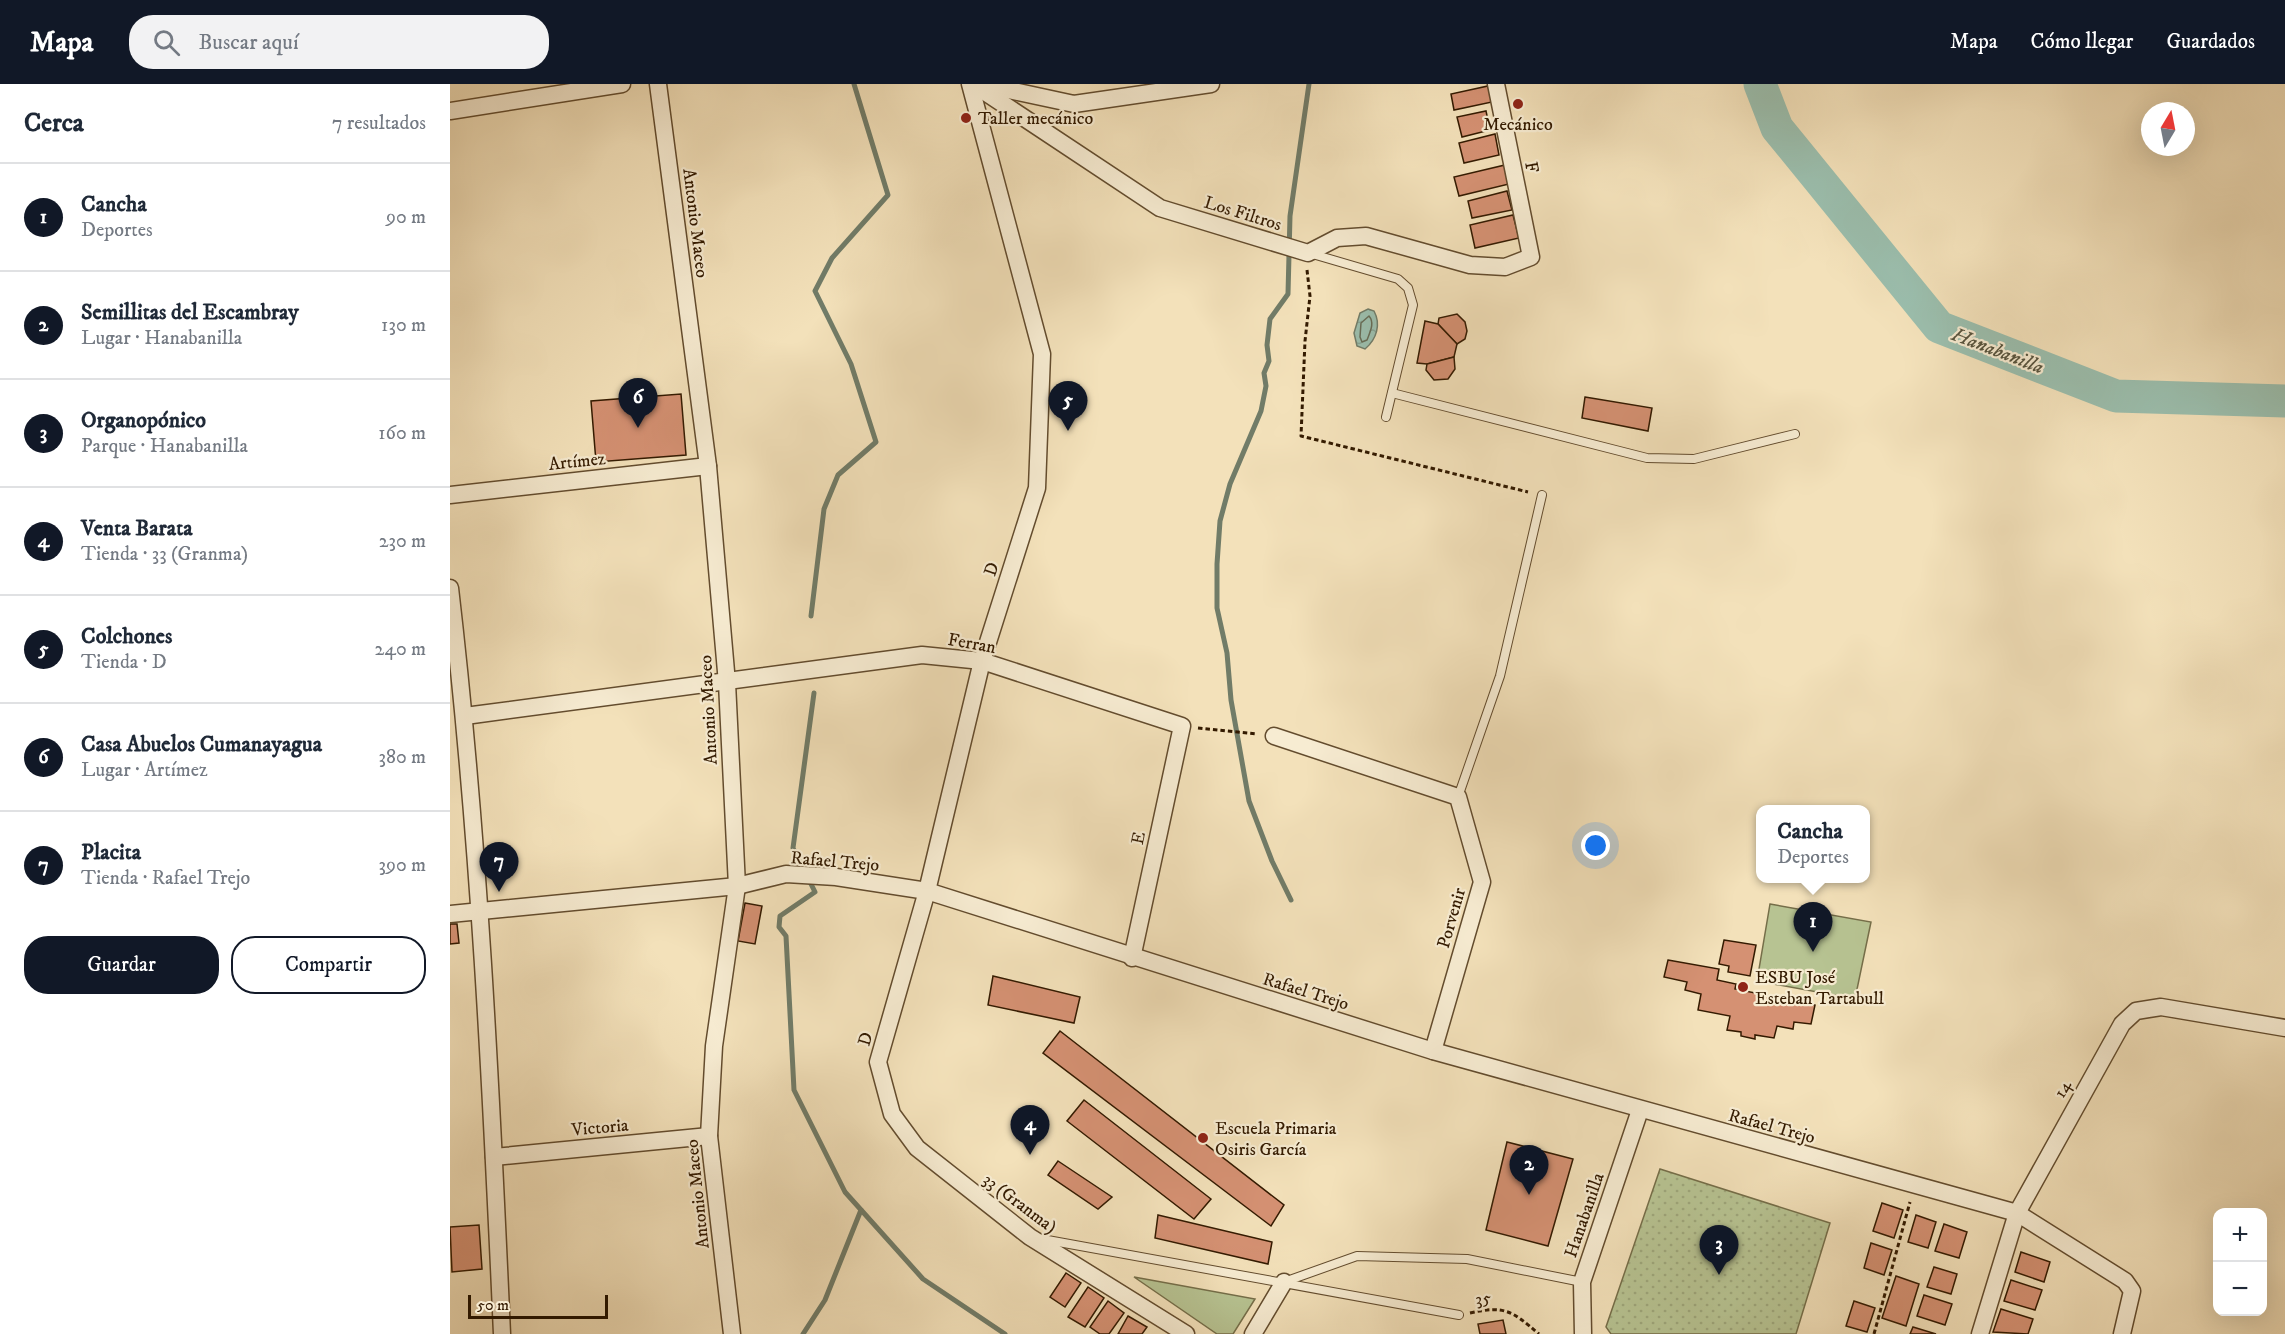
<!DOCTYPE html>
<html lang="es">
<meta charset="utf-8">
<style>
:root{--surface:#fff;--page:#f2f2f3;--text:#1f2937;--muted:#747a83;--line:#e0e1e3;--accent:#111827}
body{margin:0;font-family:"IM FELL DW Pica",serif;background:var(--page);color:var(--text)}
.controls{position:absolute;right:18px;bottom:18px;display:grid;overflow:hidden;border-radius:12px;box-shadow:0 6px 24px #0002}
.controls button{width:54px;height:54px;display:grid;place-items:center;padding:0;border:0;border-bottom:2px solid var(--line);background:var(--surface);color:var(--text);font:30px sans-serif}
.compass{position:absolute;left:1691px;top:18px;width:54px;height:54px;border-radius:50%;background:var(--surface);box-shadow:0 6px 24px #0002;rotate:10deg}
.scale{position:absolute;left:18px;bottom:15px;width:140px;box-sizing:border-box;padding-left:6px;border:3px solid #331a00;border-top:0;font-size:16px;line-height:21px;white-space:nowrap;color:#331a00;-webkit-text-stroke:4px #f7ecd2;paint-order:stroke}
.you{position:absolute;left:1146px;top:762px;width:21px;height:21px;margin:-15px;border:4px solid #fff;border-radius:50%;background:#1a73e8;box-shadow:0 0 0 9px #1a73e833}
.badge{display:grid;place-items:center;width:39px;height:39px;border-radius:50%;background:var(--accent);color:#fff;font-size:20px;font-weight:700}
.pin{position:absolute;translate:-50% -50px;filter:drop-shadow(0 2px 3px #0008)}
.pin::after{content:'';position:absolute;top:32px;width:21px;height:18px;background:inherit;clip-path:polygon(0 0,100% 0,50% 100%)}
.popup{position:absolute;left:1306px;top:721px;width:114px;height:78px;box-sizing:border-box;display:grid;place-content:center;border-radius:12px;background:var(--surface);filter:drop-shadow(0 2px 4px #0005);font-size:20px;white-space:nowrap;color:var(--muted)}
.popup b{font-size:22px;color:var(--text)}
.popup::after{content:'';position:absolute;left:50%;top:100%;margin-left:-12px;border:12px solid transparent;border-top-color:var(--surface)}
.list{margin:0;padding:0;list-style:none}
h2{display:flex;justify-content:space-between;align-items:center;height:78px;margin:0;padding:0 24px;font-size:26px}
h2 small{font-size:20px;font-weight:400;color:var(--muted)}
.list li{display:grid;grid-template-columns:39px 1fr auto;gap:18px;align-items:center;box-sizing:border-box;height:108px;padding:0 24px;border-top:2px solid var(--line)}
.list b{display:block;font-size:22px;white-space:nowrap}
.list p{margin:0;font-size:20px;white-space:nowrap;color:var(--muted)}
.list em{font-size:20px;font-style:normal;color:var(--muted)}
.actions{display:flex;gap:12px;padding:18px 24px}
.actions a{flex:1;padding:14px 0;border:2px solid var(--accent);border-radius:24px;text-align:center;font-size:21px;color:var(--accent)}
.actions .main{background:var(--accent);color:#fff}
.icon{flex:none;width:33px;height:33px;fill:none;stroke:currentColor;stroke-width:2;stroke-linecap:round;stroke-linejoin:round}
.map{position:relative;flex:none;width:1835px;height:1250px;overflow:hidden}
header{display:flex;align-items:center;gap:36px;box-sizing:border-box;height:84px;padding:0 30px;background:var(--accent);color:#fff}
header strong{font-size:28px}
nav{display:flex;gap:33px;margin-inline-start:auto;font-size:21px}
.search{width:420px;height:54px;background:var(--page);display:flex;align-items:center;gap:15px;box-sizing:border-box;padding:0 21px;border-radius:24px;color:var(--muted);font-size:22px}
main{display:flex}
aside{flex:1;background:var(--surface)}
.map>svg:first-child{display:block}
.grass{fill:#b7c392;stroke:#756e49;stroke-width:1.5}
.garden{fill:url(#garden-dots);stroke:#756e49;stroke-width:1.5}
.water{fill:url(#water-ripples);stroke:#717c68;stroke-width:1.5}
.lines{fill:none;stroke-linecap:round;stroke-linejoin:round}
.shore{stroke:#676c56;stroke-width:1.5}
.stream{stroke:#717c68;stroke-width:5}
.river{stroke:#9bbead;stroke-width:33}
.building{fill:#d59173;stroke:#331a00;stroke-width:1.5}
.service-casing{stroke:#634c2e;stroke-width:10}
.minor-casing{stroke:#634c2e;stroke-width:19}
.path{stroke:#331a00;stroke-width:3;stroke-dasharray:4.5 3;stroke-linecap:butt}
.service{stroke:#f7ecd2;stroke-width:8}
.minor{stroke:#f7ecd2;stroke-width:16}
.poi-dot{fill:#8f2418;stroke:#f7ecd2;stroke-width:2}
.labels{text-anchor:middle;stroke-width:4.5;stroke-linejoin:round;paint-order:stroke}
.poi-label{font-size:18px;fill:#331a00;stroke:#f7ecd2;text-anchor:start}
.street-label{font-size:18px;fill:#331a00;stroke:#f7ecd2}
.water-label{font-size:20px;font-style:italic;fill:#57533d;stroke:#f7ecd2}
</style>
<header>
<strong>Mapa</strong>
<div class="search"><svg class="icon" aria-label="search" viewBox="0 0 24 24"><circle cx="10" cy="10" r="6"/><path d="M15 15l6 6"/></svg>Buscar aquí</div>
<nav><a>Mapa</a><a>Cómo llegar</a><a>Guardados</a></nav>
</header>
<main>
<aside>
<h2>Cerca<small>7 resultados</small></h2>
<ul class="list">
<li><span class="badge">1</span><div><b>Cancha</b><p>Deportes</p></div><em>90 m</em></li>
<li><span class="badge">2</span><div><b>Semillitas del Escambray</b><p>Lugar · Hanabanilla</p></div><em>130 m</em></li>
<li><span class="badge">3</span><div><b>Organopónico</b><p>Parque · Hanabanilla</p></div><em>160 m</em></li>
<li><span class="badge">4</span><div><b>Venta Barata</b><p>Tienda · 33 (Granma)</p></div><em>230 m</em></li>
<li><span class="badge">5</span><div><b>Colchones</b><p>Tienda · D</p></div><em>240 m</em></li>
<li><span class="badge">6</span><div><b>Casa Abuelos Cumanayagua</b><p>Lugar · Artímez</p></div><em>380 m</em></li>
<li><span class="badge">7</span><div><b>Placita</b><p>Tienda · Rafael Trejo</p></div><em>390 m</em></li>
</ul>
<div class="actions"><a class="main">Guardar</a><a>Compartir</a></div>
</aside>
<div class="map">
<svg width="1835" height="1250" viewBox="0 0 1835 1250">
<defs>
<pattern id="garden-dots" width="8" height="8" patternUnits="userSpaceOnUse" patternTransform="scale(1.5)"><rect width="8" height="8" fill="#b7c392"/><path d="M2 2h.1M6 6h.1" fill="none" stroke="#9ea77c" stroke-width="1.8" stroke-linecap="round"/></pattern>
<pattern id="water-ripples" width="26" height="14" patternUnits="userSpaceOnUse" patternTransform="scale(1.5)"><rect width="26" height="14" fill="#9bbead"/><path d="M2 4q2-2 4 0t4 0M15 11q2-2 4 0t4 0" fill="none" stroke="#86a393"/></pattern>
</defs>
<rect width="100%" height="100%" fill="#f3e1ba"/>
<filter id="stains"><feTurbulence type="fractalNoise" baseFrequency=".00333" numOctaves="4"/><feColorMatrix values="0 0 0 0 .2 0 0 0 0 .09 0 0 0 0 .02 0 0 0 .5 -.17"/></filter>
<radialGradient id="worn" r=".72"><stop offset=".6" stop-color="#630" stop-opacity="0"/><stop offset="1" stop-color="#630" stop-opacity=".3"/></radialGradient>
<!-- grass -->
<g class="grass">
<path d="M1320,820L1421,838L1405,915L1307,897Z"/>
<path d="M684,1193L805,1215L783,1250H767Z"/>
</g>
<!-- garden -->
<path class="garden" d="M1210,1085L1380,1139L1346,1250H1161L1156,1243Z"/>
<!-- water -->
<path class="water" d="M918,225L924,227C931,240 927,255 915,265L907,262L904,249L910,229Z"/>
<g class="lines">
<!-- shore -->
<path class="shore" d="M919,232C925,239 920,248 917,256L912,258L910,253L911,239Z"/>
<!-- stream -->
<g class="stream">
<path d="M361,532L374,425L388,391L426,358L401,280L365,207L382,174L438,111L404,0"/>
<path d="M364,609L343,764L365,808L330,832L329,843L336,852L344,1006L395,1108L473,1195L555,1250"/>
<path d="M841,816L822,777L799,717L781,616L777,569L767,524V480L770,437L780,400L811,327L816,302L814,289L819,277L817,261L820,235L838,210L840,132L859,0"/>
<path d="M353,1250L375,1216L411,1126"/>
</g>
<!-- river -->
<path class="river" d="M1310,0L1327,44L1489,243L1666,312L1835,317"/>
</g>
<!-- building -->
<g class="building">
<path d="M1038,2L1042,18L1004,26L1001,10Z"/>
<path d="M1036,27L1040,46L1012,53L1007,33Z"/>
<path d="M1045,50L1049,71L1014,79L1009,59Z"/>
<path d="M1055,81L1059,100L1009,112L1004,93Z"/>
<path d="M1057,107L1062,126L1022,134L1018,117Z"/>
<path d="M1063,131L1069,154L1025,164L1020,141Z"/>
<path d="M1007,230L1015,238L1017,247L1015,255L1007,260L988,240L989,234Z"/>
<path d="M975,237L988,240L1007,260L1004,273L977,280L967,279Z"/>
<path d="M1004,273L1005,285L998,295L984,296L976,286L977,280Z"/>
<path d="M231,310L236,371L146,378L141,317Z"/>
<path d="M1135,313L1202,324L1198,347L1132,334Z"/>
<path d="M295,819L312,822L305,860L288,857Z"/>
<path d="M0,840H7L9,859L0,860Z"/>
<path d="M1274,856L1306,861L1300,892L1278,888L1279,882L1269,880Z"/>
<path d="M1218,876L1269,885L1267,896L1286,900L1285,905L1365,921L1361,940L1344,938L1343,945L1327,942L1324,954L1305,951V955L1291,952V948L1277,946L1280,932L1248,926L1251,910L1235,906L1237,898L1214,893Z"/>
<path d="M543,892L630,913L624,939L538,921Z"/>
<path d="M610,947L834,1121L821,1142L593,969Z"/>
<path d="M634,1016L761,1115L744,1135L617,1037Z"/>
<path d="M1057,1058L1123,1075L1098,1162L1036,1146Z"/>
<path d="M608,1077L662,1113L648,1125L598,1091Z"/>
<path d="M1432,1119L1453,1126L1444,1154L1423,1147Z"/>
<path d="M708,1131L822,1158L818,1180L705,1154Z"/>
<path d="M1466,1131L1486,1138L1478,1164L1458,1158Z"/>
<path d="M1494,1140L1517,1148L1509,1174L1485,1167Z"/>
<path d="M29,1141L32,1185L2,1188L0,1143Z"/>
<path d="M1421,1159L1442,1166L1434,1191L1414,1184Z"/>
<path d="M1571,1168L1600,1178L1594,1198L1565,1188Z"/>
<path d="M1484,1183L1507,1190L1501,1210L1477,1203Z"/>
<path d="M616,1189L631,1199L615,1223L600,1213Z"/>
<path d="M1446,1192L1469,1200L1456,1242L1432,1234Z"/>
<path d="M1561,1196L1592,1206L1585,1226L1554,1217Z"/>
<path d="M638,1203L654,1214L635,1243L618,1233Z"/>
<path d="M1474,1211L1502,1220L1495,1241L1467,1232Z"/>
<path d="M658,1217L674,1229L659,1250H650L640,1243Z"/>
<path d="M1404,1217L1425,1224L1417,1248L1396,1242Z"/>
<path d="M1551,1225L1583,1235L1578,1250L1543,1248Z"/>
<path d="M678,1232L697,1243L692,1250H668Z"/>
<path d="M1053,1236L1056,1250H1030L1028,1240Z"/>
<path d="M1463,1243L1486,1250H1460Z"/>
</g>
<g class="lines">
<!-- service casing -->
<g class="service-casing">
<g id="service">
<path d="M859,169L948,195L958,204L963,221L936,333"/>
<path d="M942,309L1197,374L1244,375L1345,350"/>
<path d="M1008,713L1050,592L1092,411"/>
<path d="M592,1155L1009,1231"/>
<path d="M834,1198L907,1172L1017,1175L1132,1198"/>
</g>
</g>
<!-- minor casing -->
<g class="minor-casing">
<g id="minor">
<path d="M208,0L258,382L277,599L287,802L264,962L259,1052L282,1250"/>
<path d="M520,0L592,270L587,404L532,577L477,807L428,978L442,1030L467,1064L580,1153L736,1250"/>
<path d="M523,0L710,124L858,169L887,154L916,152L1020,181L1055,183L1081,173L1046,0"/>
<path d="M531,0L624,20L761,0"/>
<path d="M0,27L172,0"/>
<path d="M0,411L258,382"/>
<path d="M0,504C29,752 41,1001 52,1250"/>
<path d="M15,632L472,571L532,577L732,642L682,874"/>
<path d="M824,652L1008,713L1032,798L983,967"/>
<path d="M0,830L287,802L336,790L386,793L477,807L983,967L1567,1129L1675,1197L1682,1207L1672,1250"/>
<path d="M44,1073L259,1052"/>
<path d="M803,1250L834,1198"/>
<path d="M1133,1250L1132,1198L1190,1026"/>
<path d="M1530,1250L1567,1129L1672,940L1686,927L1711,923L1835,944"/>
</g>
</g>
<!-- path -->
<g class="path">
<path d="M857,186L860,212L855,257L851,352L1078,408"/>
<path d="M748,644L807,650"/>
<path d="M1020,1229C1055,1221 1062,1227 1089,1250"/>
<path d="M1424,1250L1460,1118"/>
</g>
<!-- service -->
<use href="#service" class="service"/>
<!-- minor -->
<use href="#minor" class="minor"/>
</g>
<!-- markers -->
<g class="poi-dot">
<circle cx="1068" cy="20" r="6"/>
<circle cx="516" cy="34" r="6"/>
<circle cx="1293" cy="903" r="6"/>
<circle cx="753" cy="1054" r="6"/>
</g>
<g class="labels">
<!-- poi labels -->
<g class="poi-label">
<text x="528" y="40">Taller mecánico</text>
<text x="1068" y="46" text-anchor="middle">Mecánico</text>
<text x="1305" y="899">ESBU José<tspan x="1305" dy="21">Esteban Tartabull</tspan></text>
<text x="765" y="1050">Escuela Primaria<tspan x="765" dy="21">Osiris García</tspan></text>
</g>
<!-- street labels -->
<g class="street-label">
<text transform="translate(1082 83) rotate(79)" y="6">F</text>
<text transform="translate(793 129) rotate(17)" y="6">Los Filtros</text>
<text transform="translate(246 139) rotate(83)" y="6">Antonio Maceo</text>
<text transform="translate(127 377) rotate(-6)" y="6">Artímez</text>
<text transform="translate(541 485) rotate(-72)" y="6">D</text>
<text transform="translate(522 559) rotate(10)" y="6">Ferran</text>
<text transform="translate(258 626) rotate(-93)" y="6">Antonio Maceo</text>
<text transform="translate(688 754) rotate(-78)" y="6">E</text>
<text transform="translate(385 777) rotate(5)" y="6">Rafael Trejo</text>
<text transform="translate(1001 834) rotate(-74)" y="6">Porvenir</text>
<text transform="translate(856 907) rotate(17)" y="6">Rafael Trejo</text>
<text transform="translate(415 955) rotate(-74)" y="6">D</text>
<text transform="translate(1612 1005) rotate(-60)" y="6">14</text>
<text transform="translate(1322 1042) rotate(15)" y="6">Rafael Trejo</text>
<text transform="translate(150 1043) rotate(-5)" y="6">Victoria</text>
<text transform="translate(247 1110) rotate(-96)" y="6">Antonio Maceo</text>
<text transform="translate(570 1119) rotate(37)" y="6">33 (Granma)</text>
<text transform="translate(1134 1131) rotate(-71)" y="6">Hanabanilla</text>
<text transform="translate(1033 1214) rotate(-7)" y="6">35</text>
</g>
<!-- water labels -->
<g class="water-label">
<text transform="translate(1548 266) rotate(21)" y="7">Hanabanilla</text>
</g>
</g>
<rect width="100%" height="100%" filter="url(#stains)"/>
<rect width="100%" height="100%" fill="url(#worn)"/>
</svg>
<div class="controls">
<button>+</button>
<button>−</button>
</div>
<svg class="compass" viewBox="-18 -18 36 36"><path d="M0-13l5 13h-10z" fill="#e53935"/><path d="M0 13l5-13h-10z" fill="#747a83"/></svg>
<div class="scale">50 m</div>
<div class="you"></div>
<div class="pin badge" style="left:1363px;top:868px">1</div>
<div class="popup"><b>Cancha</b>Deportes</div>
<div class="pin badge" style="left:1079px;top:1111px">2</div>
<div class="pin badge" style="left:1269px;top:1191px">3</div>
<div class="pin badge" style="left:580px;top:1071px">4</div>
<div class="pin badge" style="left:618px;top:347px">5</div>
<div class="pin badge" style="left:188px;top:344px">6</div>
<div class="pin badge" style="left:49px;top:808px">7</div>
</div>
</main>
